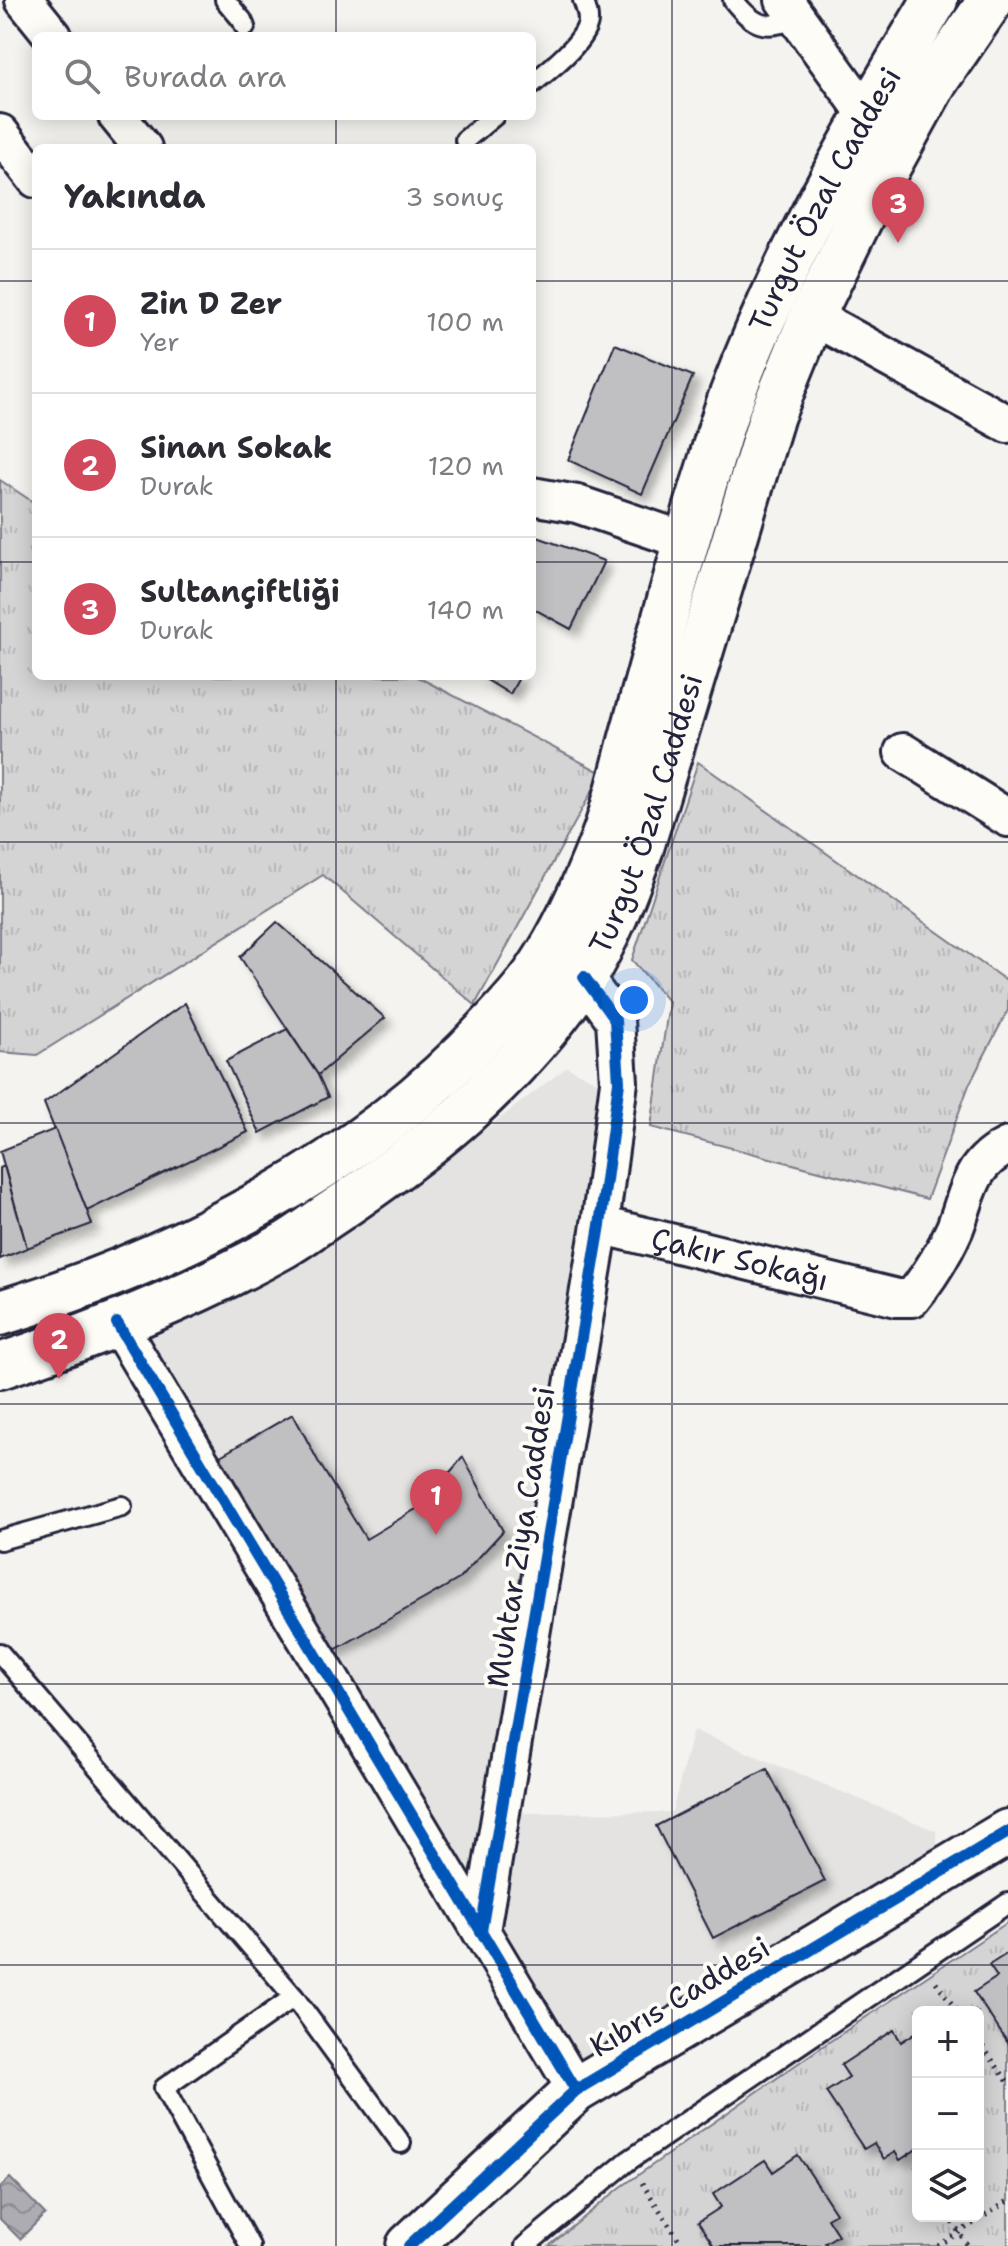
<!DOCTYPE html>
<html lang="tr">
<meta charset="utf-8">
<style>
:root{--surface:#fff;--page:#f2f2f3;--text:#2b2b33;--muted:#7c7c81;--line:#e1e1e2;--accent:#d1495b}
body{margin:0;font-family:"Shantell Sans",sans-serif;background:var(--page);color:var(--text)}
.controls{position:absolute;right:24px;bottom:24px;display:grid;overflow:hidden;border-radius:12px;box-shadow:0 4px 20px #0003}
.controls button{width:72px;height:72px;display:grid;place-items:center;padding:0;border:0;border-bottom:2px solid var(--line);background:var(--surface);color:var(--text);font:40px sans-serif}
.you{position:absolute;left:634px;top:1000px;width:28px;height:28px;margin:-20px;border:6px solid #fff;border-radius:50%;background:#1a73e8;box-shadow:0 0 0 12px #1a73e833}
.badge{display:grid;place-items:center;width:52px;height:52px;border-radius:50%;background:var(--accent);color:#fff;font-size:26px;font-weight:700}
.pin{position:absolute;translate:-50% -66px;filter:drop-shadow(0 2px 4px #0008)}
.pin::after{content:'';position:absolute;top:42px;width:28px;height:24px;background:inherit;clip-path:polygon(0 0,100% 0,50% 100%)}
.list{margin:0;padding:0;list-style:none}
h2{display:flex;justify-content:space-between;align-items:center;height:104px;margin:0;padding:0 32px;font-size:34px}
h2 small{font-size:26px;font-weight:400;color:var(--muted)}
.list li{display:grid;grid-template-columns:52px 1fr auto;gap:24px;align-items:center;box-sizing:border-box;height:144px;padding:0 32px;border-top:2px solid var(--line)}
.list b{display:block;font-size:30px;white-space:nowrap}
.list p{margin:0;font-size:26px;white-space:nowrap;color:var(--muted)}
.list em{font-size:26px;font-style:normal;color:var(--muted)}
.icon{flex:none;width:44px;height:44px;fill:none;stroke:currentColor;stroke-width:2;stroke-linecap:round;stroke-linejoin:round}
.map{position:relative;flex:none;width:1008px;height:2246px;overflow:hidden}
.search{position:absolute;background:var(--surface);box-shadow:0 4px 20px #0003;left:32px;top:32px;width:504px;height:88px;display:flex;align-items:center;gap:20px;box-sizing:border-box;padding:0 28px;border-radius:12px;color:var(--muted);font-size:30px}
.panel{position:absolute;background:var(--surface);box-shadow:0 4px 20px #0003;left:32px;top:144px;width:504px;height:536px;border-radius:12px}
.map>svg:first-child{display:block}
.built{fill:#e4e3e2}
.grass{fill:url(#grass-tufts);stroke:#7c7b88;stroke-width:2;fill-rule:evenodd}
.water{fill:url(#water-waves);stroke:#757582;stroke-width:2}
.building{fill:#c0bfc2;stroke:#22223b;stroke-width:2;filter:url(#shadow)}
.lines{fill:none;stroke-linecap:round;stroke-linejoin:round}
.lane-casing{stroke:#22223b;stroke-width:24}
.street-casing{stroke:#22223b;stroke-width:42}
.secondary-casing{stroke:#22223b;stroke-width:50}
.primary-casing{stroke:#22223b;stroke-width:50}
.path{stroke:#22223b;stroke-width:5;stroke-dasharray:2 6;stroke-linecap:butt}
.lane{stroke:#fdfcf7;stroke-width:18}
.street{stroke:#fdfcf7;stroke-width:36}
.secondary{stroke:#fdfcf7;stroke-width:44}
.primary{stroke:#fdfcf7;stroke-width:44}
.cycleway-casing{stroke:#fdfcf7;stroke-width:17}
.cycleway{stroke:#0057b8;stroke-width:12}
.grid{fill:none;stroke:#22223b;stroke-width:2;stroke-opacity:0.55}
.labels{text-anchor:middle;stroke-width:8;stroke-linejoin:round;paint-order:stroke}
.street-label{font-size:30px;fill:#22223b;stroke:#fdfcf7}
</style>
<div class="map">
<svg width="1008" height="2246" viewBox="0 0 1008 2246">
<defs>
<pattern id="grass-tufts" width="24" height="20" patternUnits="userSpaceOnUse" patternTransform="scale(2)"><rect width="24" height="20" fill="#d5d4d5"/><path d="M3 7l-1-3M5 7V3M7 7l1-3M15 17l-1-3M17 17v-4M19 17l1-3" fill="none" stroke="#b7b6b8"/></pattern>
<pattern id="water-waves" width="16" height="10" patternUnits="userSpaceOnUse" patternTransform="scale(2)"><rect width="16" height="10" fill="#acacb2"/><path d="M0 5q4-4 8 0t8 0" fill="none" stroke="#8c8c92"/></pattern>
<filter id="shadow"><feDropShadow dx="7" dy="7" stdDeviation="4" flood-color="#0004"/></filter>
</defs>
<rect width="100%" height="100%" fill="#f4f3ef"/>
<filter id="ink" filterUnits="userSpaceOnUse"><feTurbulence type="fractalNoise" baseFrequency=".0125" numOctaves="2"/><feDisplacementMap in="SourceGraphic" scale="16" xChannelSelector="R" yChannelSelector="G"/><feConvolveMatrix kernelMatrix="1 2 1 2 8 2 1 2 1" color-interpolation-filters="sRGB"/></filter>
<g filter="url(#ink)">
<!-- built -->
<path class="built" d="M567,1067L619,1093L511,1813L672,1812L693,1730L936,1831L939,1860L576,2071L141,1336L364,1222Z"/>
<!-- grass -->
<g class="grass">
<path d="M0,480L36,504V676H416L602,773L475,1005L323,875L37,1055L0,1052Z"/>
<path d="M698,762L1008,982V1010L969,1085L927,1199L651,1127L669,1002L632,960Z"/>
<path d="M1008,1922V2246H549L621,2187L820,2048ZM918,2012H978V2216H918Z"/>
</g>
<!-- water -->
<path class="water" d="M10,2178L45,2214L20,2239L0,2219V2187Z"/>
<!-- building -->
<g class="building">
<path d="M615,344L693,376L642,494L568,460Z"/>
<path d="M532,535L604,561L571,629L532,608Z"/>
<path d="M480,676H520L510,694Z"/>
<path d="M277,922L385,1018L318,1075L240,957Z"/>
<path d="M185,1003L248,1132L87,1211L44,1103Z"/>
<path d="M287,1029L318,1075L328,1097L260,1133L226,1061Z"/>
<path d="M55,1129L92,1224L27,1248L0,1151Z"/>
<path d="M4,1166L27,1248L0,1259V1168Z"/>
<path d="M293,1414L318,1461L366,1539L421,1506L463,1457L503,1531L459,1579L333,1651L215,1459Z"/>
<path d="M767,1769L825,1881L713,1938L656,1826Z"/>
<path d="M1008,1953V2043L974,1992L997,1977L989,1965Z"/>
<path d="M894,2030L901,2042L918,2031V2148L900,2160L895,2152L884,2159L874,2143L864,2149L826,2092L849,2077L841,2065Z"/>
<path d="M798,2155L836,2213L827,2218L838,2235L825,2243L827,2246H714L698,2222L721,2207L713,2194L765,2160L773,2172Z"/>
</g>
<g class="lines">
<!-- lane casing -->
<g class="lane-casing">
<g id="lane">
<path d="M225,0L242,20L245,27"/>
<path d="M733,0C754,26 765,31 797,18"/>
<path d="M532,84C548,71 580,46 587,26C590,18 586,8 583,0"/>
<path d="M465,140L494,116"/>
<path d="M0,1540L122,1506"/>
<path d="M0,1653L294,1997L164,2088L250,2246"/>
<path d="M294,1997L401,2143"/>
<path d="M525,2246L628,2161L1008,1903"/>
</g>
</g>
<!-- street casing -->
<g class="street-casing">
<g id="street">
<path d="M24,0L53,36"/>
<path d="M784,0L867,115"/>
<path d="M117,116L143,148"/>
<path d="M0,133L36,179"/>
<path d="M812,316L1008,424"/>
<path d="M532,496L577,504L686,541"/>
<path d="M903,752L1008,818"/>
<path id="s1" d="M600,1225L897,1298H912C930,1276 944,1253 955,1228C969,1192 969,1164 1008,1146"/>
<path d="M117,1323L481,1931"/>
<path d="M576,2090L481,1931L600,1225L619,1082L615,1020L584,977"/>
</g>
</g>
<!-- secondary casing -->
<g class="secondary-casing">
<path id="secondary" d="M409,2246L576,2090L1008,1832"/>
</g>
<!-- primary casing -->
<g class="primary-casing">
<g id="primary">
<path id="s2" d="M0,1313C176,1260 364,1164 489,1028C507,1009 525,990 539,969C566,929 586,883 603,839C617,802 625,761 636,723C659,638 682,553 709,468C716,444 723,419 732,395C784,256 859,127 935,0"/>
<path id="s3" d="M0,1366C97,1334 194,1296 283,1246C301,1236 317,1223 334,1212C379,1182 423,1150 464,1114C509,1073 551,1029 583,978C608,938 624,895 640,851L772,415L812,316L865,208L934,83L991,0"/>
</g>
</g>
<!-- path -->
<g class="path">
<path d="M936,1982L958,2012"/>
<path d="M978,2040L1008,2082"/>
<path d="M916,2165L918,2169"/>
<path d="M642,2183L683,2246"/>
<path d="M948,2216L968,2246"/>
<path d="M938,2246L1008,2201"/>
</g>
<!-- lane -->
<use href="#lane" class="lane"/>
<!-- street -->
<use href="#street" class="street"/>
<!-- secondary -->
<use href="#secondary" class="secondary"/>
<!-- primary -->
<use href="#primary" class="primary"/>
<!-- cycleway casing -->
<g class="cycleway-casing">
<g id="cycleway">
<path d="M117,1323L481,1931"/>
<path d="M576,2090L481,1931L600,1225L619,1082L615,1020L584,977"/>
<path d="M409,2246L576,2090L1008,1832"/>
</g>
</g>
<!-- cycleway -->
<use href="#cycleway" class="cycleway"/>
</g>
</g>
<!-- grid -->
<path class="grid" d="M336,0V36M672,0V2246M336,116V148M0,281H36M532,281H1008M0,562H36M532,562H1008M336,676V2246M0,842H1008M0,1123H1008M0,1404H1008M0,1684H1008M0,1965H1008"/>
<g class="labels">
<!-- street labels -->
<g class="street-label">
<text dy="10" stroke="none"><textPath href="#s2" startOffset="1474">Turgut Özal Caddesi</textPath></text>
<text dy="10" stroke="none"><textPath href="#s3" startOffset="890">Turgut Özal Caddesi</textPath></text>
<text dy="10" stroke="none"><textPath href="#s1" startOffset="144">Çakır Sokağı</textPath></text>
<text transform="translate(521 1537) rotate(-81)" y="10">Muhtar Ziya Caddesi</text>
<text transform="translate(680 1997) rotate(-31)" y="10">Kıbrıs Caddesi</text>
</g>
</g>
</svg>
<div class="controls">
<button>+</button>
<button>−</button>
<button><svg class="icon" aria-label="layers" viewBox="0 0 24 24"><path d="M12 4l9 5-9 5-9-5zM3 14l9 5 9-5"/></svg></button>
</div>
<div class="you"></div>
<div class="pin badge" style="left:436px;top:1535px">1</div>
<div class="pin badge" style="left:59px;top:1379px">2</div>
<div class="pin badge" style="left:898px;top:243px">3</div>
<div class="search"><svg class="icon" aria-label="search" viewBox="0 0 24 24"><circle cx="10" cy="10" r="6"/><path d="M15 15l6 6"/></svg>Burada ara</div>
<section class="panel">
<h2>Yakında<small>3 sonuç</small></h2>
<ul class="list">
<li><span class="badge">1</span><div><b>Zin D Zer</b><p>Yer</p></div><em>100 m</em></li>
<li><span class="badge">2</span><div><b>Sinan Sokak</b><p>Durak</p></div><em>120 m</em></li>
<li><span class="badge">3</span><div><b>Sultançiftliği</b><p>Durak</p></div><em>140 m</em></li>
</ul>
</section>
</div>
